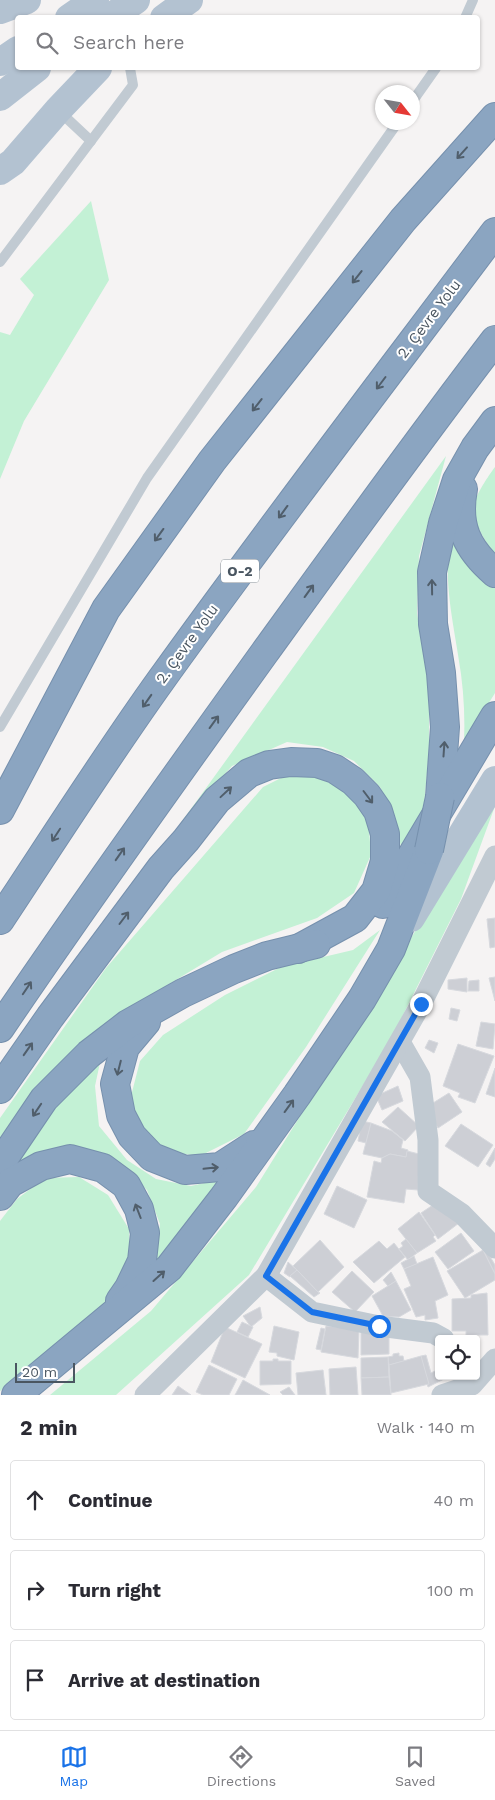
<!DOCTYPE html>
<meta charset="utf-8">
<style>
:root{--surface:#fff;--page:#f7f7f7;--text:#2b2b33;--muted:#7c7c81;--line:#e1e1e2;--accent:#1a73e8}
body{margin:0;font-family:"Work Sans",sans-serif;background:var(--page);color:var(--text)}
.controls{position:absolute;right:15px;bottom:15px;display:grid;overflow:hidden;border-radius:5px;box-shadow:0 1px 4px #0004}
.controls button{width:45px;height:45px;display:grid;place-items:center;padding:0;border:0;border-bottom:1px solid var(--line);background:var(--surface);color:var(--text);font:25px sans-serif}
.compass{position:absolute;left:375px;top:85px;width:45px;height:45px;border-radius:50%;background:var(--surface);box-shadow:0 1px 4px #0004;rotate:121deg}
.scale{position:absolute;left:15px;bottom:12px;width:60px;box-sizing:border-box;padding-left:5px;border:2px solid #4a5661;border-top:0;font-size:14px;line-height:18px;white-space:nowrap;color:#4a5661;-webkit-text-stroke:4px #fff;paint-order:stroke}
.stop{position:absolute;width:15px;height:15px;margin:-11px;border:4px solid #1a73e8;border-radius:50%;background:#fff}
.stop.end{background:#1a73e8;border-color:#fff;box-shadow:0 1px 5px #0008}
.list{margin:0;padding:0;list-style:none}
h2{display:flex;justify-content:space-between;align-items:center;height:65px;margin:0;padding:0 20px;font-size:21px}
h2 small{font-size:16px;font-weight:400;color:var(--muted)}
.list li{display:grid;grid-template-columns:32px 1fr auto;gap:15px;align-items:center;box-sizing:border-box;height:80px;margin:0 10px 10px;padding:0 10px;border:1px solid var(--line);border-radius:5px}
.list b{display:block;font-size:19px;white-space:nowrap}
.list em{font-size:16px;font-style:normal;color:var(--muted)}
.icon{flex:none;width:28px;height:28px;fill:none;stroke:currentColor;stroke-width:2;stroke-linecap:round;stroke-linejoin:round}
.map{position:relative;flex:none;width:495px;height:1395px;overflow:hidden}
.search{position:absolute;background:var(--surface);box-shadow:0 1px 4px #0004;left:15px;right:15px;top:15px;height:55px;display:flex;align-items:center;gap:12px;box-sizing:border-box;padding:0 18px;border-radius:5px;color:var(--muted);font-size:19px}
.sheet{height:335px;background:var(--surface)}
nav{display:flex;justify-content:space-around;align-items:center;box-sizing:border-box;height:70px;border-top:1px solid var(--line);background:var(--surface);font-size:14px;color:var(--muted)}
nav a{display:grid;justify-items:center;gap:2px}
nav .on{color:var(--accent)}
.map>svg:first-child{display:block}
.green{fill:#c3f1d5}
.building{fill:#cdcfd5;stroke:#d7d9de}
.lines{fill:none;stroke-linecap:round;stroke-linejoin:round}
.highway-casing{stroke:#7690ad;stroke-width:30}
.lane{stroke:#c1cad2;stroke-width:10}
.street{stroke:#c1cad2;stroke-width:21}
.primary{stroke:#b3c2d1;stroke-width:28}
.highway{stroke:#8ba5c1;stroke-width:28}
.highway-bridge-casing{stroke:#7690ad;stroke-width:30;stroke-linecap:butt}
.highway-bridge{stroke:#8ba5c1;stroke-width:28}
.oneway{stroke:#505e6b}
.route{stroke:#1a73e8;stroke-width:6}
.labels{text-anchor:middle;stroke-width:4;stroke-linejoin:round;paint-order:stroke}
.shield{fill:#fff;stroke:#808990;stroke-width:1}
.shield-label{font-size:14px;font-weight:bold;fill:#4a5661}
.street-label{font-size:15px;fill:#4a5661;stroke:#fff}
</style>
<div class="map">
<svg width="495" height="1395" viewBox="0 0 495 1395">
<rect width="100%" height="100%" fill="#f5f3f3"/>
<!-- green -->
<g class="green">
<path d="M91,201L109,280L24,421L0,479V332L10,335L34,295L20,279Z"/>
<path d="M446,456L419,556L417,613L429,687V750L424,806L402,851L394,816L380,787L354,761L323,747L287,742L232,766L180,824Z"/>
<path d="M495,467V553L492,551C484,538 474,525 474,508C473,498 489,475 495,467Z"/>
<path d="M449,544H455L485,583L495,587V693L464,743C465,720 464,697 461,674C455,629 444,590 449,544Z"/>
<path d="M310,775L343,788L368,817L371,855L354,893L317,918L222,952L110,1020L36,1086L0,1138V1118L106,968L263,787L283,777Z"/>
<path d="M495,803V806L461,899L392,1037L249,1275L116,1395H50L151,1311L256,1187Z"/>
<path d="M380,930L306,1047L244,1134L200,1156L168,1152L143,1132L130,1100L140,1061L163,1035L225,995L281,967L353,950Z"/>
<path d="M101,1058L95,1086L99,1126L127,1160L156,1179L191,1186L222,1179L195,1221L154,1264L160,1224L147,1190L118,1163L13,1174L35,1131L60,1099Z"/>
<path d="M79,1177L108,1195L129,1229L130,1261L109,1302L66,1340L0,1391V1221L17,1199L45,1178Z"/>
</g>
<!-- building -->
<g class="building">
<path d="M495,918V947L490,948L487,919Z"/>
<path d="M495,977V1001L489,978Z"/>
<path d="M467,978V992L448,989V980Z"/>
<path d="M479,980V991H468L469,981Z"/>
<path d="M451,1008L460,1010L457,1021L449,1019Z"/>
<path d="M481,1022L495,1024L493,1049L476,1046Z"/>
<path d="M429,1040L438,1043L434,1053L425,1048Z"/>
<path d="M458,1044L494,1056L475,1103L458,1097L460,1093L443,1086Z"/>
<path d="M495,1068V1097L486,1094Z"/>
<path d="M398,1086L403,1101L382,1110L376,1096Z"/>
<path d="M449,1093L462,1112L438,1128L425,1108Z"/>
<path d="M398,1107L419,1126L405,1141L382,1122Z"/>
<path d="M362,1121L371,1123L366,1143L358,1141Z"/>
<path d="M371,1123L392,1131L403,1140L401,1148L408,1150L406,1157L390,1154L382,1158L363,1154Z"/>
<path d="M461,1124L493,1145L478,1167L445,1146Z"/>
<path d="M495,1148V1159L490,1167L486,1164Z"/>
<path d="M407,1151L419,1154L418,1190L406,1189L404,1203L367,1197L374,1161L381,1163L382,1158L390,1154L406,1157Z"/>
<path d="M337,1186L367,1200L354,1228L324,1214Z"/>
<path d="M436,1203L459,1223L438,1239L421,1213Z"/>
<path d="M419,1212L435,1235L433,1237L436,1241L417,1253L398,1229Z"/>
<path d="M461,1233L474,1251L448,1269L435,1252Z"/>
<path d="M406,1239L417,1253L408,1260L399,1249L403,1246L401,1243Z"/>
<path d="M320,1240L344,1267L318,1292L293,1266Z"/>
<path d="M379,1241L387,1249L394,1243L405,1257L374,1283L353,1262Z"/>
<path d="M485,1248L495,1265V1274L483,1250Z"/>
<path d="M483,1250L495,1274V1280L465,1298L447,1271Z"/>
<path d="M414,1256L417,1264L404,1269L401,1263Z"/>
<path d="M433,1257L448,1295L435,1301L438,1318L425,1320V1315L416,1317L404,1289L411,1286L404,1269Z"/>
<path d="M288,1262L297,1270L290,1277L284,1273Z"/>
<path d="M297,1270L318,1292L320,1293L314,1297L290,1276Z"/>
<path d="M352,1271L374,1292L355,1312L332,1292Z"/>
<path d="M391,1272L396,1281L388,1286L383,1280Z"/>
<path d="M396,1281L411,1310L399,1317L383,1316L372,1296Z"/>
<path d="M487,1293L488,1335H466V1331H452V1299L471,1298V1295Z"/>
<path d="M260,1307L262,1318L251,1327L243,1316Z"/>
<path d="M242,1322L253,1327L248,1337L237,1332Z"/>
<path d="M274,1326L299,1332L294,1360L277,1356V1353L269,1352Z"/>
<path d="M326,1326L359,1329L358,1358L321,1352Z"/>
<path d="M225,1327L262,1344L245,1378L211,1362Z"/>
<path d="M321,1328L325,1329L321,1350L316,1349Z"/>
<path d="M389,1328V1354L361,1355V1329Z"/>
<path d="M399,1353V1356H403L404,1361L389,1365L388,1357L393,1356V1354Z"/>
<path d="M426,1355L431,1373L439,1369V1376L448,1377L428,1387L421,1356Z"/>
<path d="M421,1356L429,1384L391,1393L389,1365Z"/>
<path d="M388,1357L389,1377L361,1378V1358Z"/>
<path d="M273,1359H278V1361H291V1384L260,1385V1361H273Z"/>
<path d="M209,1365L237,1379L229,1395H203L196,1392Z"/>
<path d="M356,1367L358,1395H330L329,1369Z"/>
<path d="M323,1370L326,1395H298L296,1373Z"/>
<path d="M389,1377L391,1395H362L361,1378Z"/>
<path d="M243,1380L270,1395H235Z"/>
<path d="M178,1386L191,1395H172Z"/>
<path d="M289,1387L295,1395H283L280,1392Z"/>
</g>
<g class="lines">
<!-- highway casing -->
<g class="highway-casing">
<g id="highway">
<path d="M463,489C456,526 467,549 495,573"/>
<path d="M440,797L445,727L441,673L433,624L432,572L443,523L457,480L475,448L495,421"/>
<path d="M0,810L106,609L212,461L403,220L495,117"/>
<path d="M383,904L495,716"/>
<path d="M0,920C53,840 105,758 161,680C270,528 383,381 495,232"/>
<path d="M146,1022L125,1047L115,1084L121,1115L132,1136L152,1157L185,1170L220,1167L254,1145"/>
<path d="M0,1028C86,901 175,777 265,652C341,547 416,443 495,340"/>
<path d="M0,1089L50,1017L161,868L186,840L217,800L249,773L269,765L291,762L317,763L335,769L353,781L367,795L378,811L385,834V861L376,891L355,918L298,949"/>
<path d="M0,1164L44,1099L89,1054L128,1024L183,993L234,969L267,956L316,944"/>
<path d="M0,1196L10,1183L41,1166L70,1159L103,1168L126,1185L139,1209L145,1233L142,1261L129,1288L120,1301"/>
<path d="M16,1395L169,1268L224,1197L297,1095L362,999L391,949L429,851"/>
</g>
</g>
<!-- lane -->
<g class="lane">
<path d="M465,18L473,0"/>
<path d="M412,102L436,68"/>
<path d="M59,111L91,141"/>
<path d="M0,262L133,85L130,68"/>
<path d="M0,727L147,478L398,122"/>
</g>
<!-- street -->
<g class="street">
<path d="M400,1042L420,1077L428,1140V1191L462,1214L495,1248"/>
<path d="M266,1276L312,1312L379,1326L433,1333L444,1339"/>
<path d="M145,1395L266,1276L421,1004L495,856"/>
<path d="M442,1395L472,1385L495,1359"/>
</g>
<!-- primary -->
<g class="primary">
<path d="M0,10L27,0"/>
<path d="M69,18L95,0"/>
<path d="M109,18L136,0"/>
<path d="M164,18L189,0"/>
<path d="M0,62L18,50"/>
<path d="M0,97L37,68"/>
<path d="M0,171L13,162L58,110L98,68"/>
<path d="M411,918L495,780"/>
</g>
<!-- highway -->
<use href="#highway" class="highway"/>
<!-- highway-bridge casing -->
<g class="highway-bridge-casing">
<path id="highway-bridge" d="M429,850L440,797"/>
</g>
<!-- highway-bridge -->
<use href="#highway-bridge" class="highway-bridge"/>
</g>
<!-- one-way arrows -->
<defs><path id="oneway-shaft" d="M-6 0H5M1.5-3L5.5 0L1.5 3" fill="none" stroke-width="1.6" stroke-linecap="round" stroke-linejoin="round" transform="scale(1.25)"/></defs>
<g class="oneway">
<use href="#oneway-shaft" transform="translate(462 153) rotate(132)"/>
<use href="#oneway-shaft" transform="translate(357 277) rotate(128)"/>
<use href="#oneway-shaft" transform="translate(381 383) rotate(127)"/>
<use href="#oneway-shaft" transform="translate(257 405) rotate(128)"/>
<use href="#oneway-shaft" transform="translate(283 512) rotate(126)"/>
<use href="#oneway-shaft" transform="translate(159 535) rotate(126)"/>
<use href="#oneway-shaft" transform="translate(432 587) rotate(-91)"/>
<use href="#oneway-shaft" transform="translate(309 591) rotate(-54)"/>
<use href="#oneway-shaft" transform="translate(147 701) rotate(125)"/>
<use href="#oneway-shaft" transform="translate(214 722) rotate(-54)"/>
<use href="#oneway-shaft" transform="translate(444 749) rotate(-86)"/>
<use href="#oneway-shaft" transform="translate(226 792) rotate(-43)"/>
<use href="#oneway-shaft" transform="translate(368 797) rotate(53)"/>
<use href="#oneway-shaft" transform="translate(56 835) rotate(123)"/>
<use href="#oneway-shaft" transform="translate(120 854) rotate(-55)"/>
<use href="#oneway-shaft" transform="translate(124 918) rotate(-53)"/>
<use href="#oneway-shaft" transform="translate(27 988) rotate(-56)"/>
<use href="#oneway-shaft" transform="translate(28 1049) rotate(-55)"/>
<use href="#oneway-shaft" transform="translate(119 1068) rotate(104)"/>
<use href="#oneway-shaft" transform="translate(289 1106) rotate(-54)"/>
<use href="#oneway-shaft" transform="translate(37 1110) rotate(124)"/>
<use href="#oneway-shaft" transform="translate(211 1168) rotate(-6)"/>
<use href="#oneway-shaft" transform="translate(138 1211) rotate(-111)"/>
<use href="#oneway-shaft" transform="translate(159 1276) rotate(-42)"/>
</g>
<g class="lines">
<!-- route -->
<path class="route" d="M379,1326L312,1312L266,1276L421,1004"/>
</g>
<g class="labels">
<!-- shield labels -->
<rect class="shield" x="221" y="559.5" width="38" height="23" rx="4"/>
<g class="shield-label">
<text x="240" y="576">O-2</text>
</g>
<!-- street labels -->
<g class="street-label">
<text transform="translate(429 319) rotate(-53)" y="5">2. Çevre Yolu</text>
<text transform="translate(187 644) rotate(-54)" y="5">2. Çevre Yolu</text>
</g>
</g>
</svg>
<div class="controls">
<button><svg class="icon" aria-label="locate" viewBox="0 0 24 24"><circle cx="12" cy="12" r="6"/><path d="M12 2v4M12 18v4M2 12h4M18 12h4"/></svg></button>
</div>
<svg class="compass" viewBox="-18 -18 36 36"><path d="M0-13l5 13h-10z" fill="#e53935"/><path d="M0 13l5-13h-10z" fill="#7c7c81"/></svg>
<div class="scale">20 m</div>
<div class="stop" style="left:379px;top:1326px"></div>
<div class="stop end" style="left:421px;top:1004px"></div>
<div class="search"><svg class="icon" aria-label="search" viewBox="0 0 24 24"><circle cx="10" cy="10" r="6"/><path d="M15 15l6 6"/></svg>Search here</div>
</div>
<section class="sheet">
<h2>2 min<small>Walk · 140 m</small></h2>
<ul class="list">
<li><svg class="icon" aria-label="ahead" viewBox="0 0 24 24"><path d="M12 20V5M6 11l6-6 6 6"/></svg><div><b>Continue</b></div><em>40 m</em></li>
<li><svg class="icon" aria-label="right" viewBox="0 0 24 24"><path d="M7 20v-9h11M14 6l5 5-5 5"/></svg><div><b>Turn right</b></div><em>100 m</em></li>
<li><svg class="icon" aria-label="arrive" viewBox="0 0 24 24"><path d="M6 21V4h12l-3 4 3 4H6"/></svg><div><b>Arrive at destination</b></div></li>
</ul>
</section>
<nav>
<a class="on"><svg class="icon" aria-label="map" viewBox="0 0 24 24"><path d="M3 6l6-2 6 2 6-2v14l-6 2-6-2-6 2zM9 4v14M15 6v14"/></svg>Map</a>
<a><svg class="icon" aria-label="directions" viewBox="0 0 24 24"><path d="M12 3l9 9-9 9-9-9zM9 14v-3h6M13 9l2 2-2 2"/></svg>Directions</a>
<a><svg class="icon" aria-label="saved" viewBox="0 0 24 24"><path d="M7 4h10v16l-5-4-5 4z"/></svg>Saved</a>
</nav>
